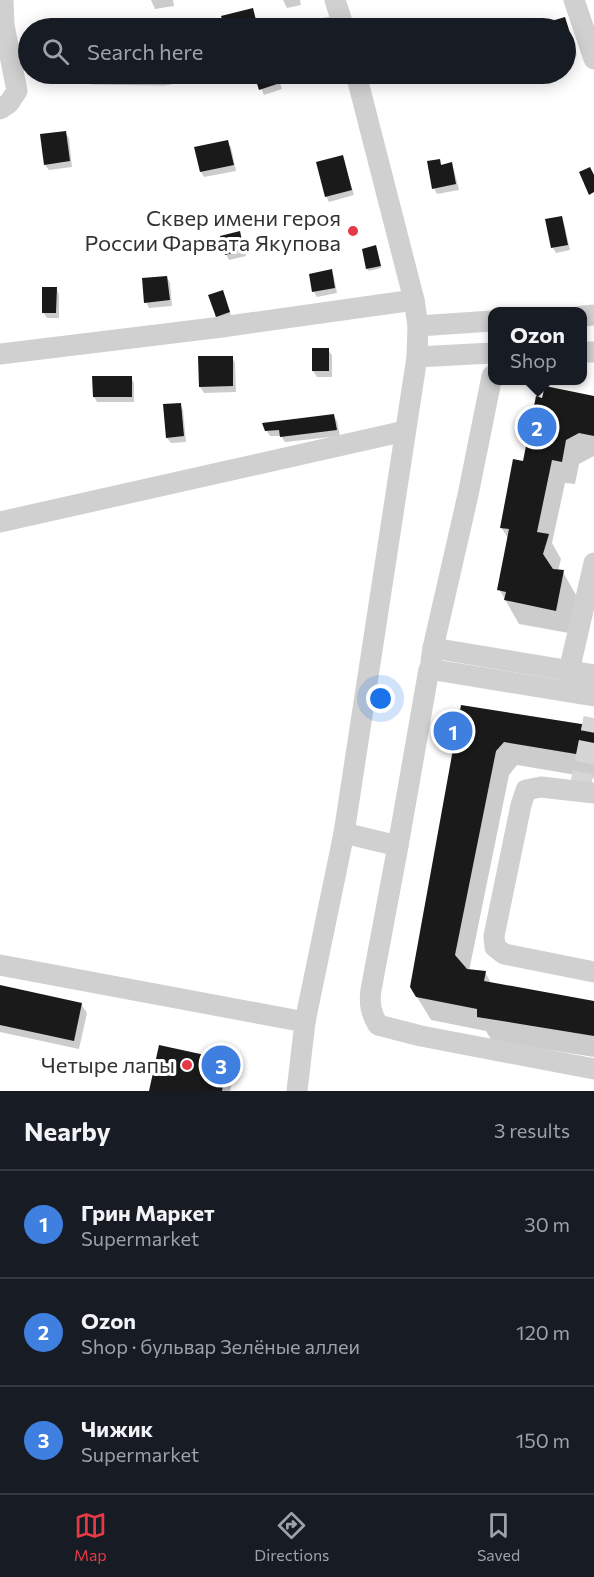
<!DOCTYPE html>
<meta charset="utf-8">
<style>
:root{--surface:#171b24;--page:#242831;--text:#f1f3f6;--muted:#9ea1a6;--line:#363941;--accent:#e63946}
body{margin:0;font-family:Commissioner,sans-serif;background:var(--page);color:var(--text)}
.you{position:absolute;left:381px;top:699px;width:21px;height:21px;margin:-15px;border:4px solid #fff;border-radius:50%;background:#1a73e8;box-shadow:0 0 0 9px #1a73e833}
.badge{display:grid;place-items:center;width:39px;height:39px;border-radius:50%;background:var(--accent);color:#fff;font-size:20px;font-weight:700}
.pin{position:absolute;translate:-50% -50%;border:3px solid #fff;box-shadow:0 2px 6px #0006}
.popup{position:absolute;left:488px;top:307px;width:99px;height:78px;box-sizing:border-box;display:grid;place-content:center;border-radius:12px;background:var(--surface);filter:drop-shadow(0 2px 4px #0005);font-size:20px;white-space:nowrap;color:var(--muted)}
.popup b{font-size:22px;color:var(--text)}
.popup::after{content:'';position:absolute;left:50%;top:100%;margin-left:-12px;border:12px solid transparent;border-top-color:var(--surface)}
.list{margin:0;padding:0;list-style:none}
h2{display:flex;justify-content:space-between;align-items:center;height:78px;margin:0;padding:0 24px;font-size:26px}
h2 small{font-size:20px;font-weight:400;color:var(--muted)}
.list li{display:grid;grid-template-columns:39px 1fr auto;gap:18px;align-items:center;box-sizing:border-box;height:108px;padding:0 24px;border-top:2px solid var(--line)}
.list b{display:block;font-size:22px;white-space:nowrap}
.list p{margin:0;font-size:20px;white-space:nowrap;color:var(--muted)}
.list em{font-size:20px;font-style:normal;color:var(--muted)}
.icon{flex:none;width:33px;height:33px;fill:none;stroke:currentColor;stroke-width:2;stroke-linecap:round;stroke-linejoin:round}
.map{position:relative;flex:none;width:594px;height:1091px;overflow:hidden}
.search{position:absolute;background:var(--surface);box-shadow:0 3px 15px #0003;left:18px;right:18px;top:18px;height:66px;display:flex;align-items:center;gap:15px;box-sizing:border-box;padding:0 21px;border-radius:33px;color:var(--muted);font-size:22px}
.sheet{height:402px;background:var(--surface)}
nav{display:flex;justify-content:space-around;align-items:center;box-sizing:border-box;height:84px;border-top:2px solid var(--line);background:var(--surface);font-size:16px;color:var(--muted)}
nav a{display:grid;justify-items:center;gap:3px}
nav .on{color:var(--accent)}
.map>svg:first-child{display:block}
.shadow{fill:#0003}
.building{fill:#1a1a1a}
.lines{fill:none;stroke-linecap:round;stroke-linejoin:round}
.minor-tunnel{stroke:#d6d6d6;stroke-width:21;stroke-dasharray:21 10;stroke-linecap:butt}
.minor{stroke:#d0d0d0;stroke-width:21}
.poi-dot{fill:#e63946;stroke:#fff;stroke-width:2}
.labels{text-anchor:middle;stroke-width:6;stroke-linejoin:round;paint-order:stroke}
.poi-label{font-size:22px;fill:#333;stroke:#fff;text-anchor:end}
</style>
<div class="map">
<svg width="594" height="1091" viewBox="0 0 594 1091">
<rect width="100%" height="100%" fill="#fff"/>
<!-- shadow -->
<g class="shadow">
<path d="M151,0H173L174,6L155,9Z"/>
<path d="M283,0H300L301,5L287,8Z"/>
<path d="M252,10L259,28H226L223,17Z"/>
<path d="M564,18L577,55L566,58V28H541L540,26Z"/>
<path d="M255,74H277L282,89L264,95Z"/>
<path d="M65,132L69,138L72,167L49,170L45,165Z"/>
<path d="M227,142L231,147L236,171L204,177L201,172Z"/>
<path d="M343,157L354,195L329,202L326,196Z"/>
<path d="M439,161L442,166L451,164L454,170L459,190L437,194L434,188Z"/>
<path d="M561,217L564,223L570,250L556,253L553,248Z"/>
<path d="M239,233L246,256L229,260L226,254Z"/>
<path d="M377,249L381,268L369,271L367,269Z"/>
<path d="M331,271L334,277L337,293L317,297L314,292Z"/>
<path d="M167,277L170,283L172,306L149,308L146,302Z"/>
<path d="M56,288L59,294V318H47L43,312Z"/>
<path d="M225,298L232,318L220,322L217,316Z"/>
<path d="M328,350L332,355V377H317L313,371Z"/>
<path d="M232,357L235,363L236,392L204,393L200,387Z"/>
<path d="M131,377L134,383V402H97L94,397Z"/>
<path d="M594,397V456L579,464L575,484L565,483L552,543L561,559L558,571L563,572L576,595L569,633L519,624L499,589L509,540L501,527L524,463Z"/>
<path d="M180,404L183,410L186,442L171,443L167,438Z"/>
<path d="M333,415L337,421L340,436L285,442L281,436H270L266,430Z"/>
<path d="M462,707L594,729V778L517,765L509,775L469,971L485,972L491,983L594,1002V1057L492,1041L486,1031L431,1020L411,987Z"/>
<path d="M0,987L81,1004L87,1013L79,1049L0,1032Z"/>
<path d="M227,1061L234,1073L230,1091H150Z"/>
</g>
<!-- building -->
<g class="building">
<path d="M253,8L258,28H225L221,16Z"/>
<path d="M565,17L575,49L566,52V28H539L538,25Z"/>
<path d="M254,74H277L280,83L259,90Z"/>
<path d="M66,131L70,161L44,165L40,134Z"/>
<path d="M228,140L234,165L200,172L194,147Z"/>
<path d="M343,155L352,190L325,197L316,162Z"/>
<path d="M440,159L441,165L452,162L456,184L432,189L427,161Z"/>
<path d="M590,167L594,175V192L589,195L579,172Z"/>
<path d="M562,216L568,245L551,248L545,219Z"/>
<path d="M240,231L244,250L225,255L220,236Z"/>
<path d="M376,245L381,266L366,269L362,249Z"/>
<path d="M332,269L335,288L312,292L309,274Z"/>
<path d="M167,276L170,300L144,303L142,278Z"/>
<path d="M42,287H57L56,313H42Z"/>
<path d="M223,290L230,312L216,317L208,295Z"/>
<rect x="312" y="348" width="17" height="23"/>
<path d="M198,356H233V386L199,387Z"/>
<path d="M92,376H132V397H93Z"/>
<path d="M545,386L594,396V436L579,433L566,440L562,462L552,460L537,532L549,534L543,554L553,569L564,570L556,611L504,600L506,592L497,590L509,529L500,528L513,459L523,461L536,396L542,398Z"/>
<path d="M181,403L184,436L166,438L163,404Z"/>
<path d="M334,414L337,430L280,437L279,430L265,431L262,423Z"/>
<path d="M461,705L594,726V757L504,742L496,751L455,955L467,969L486,971L484,981L594,1001V1036L477,1017V1009L416,997L410,987Z"/>
<path d="M0,985L82,1003L74,1041L0,1025Z"/>
<path d="M159,1045L228,1060L222,1091H149Z"/>
</g>
<g class="lines">
<!-- minor-tunnel -->
<path class="minor-tunnel" d="M579,793L594,718"/>
<!-- minor -->
<g class="minor">
<path d="M335,0L344,28"/>
<path d="M574,0L594,59"/>
<path d="M326,28L344,26"/>
<path d="M94,74L164,75L170,74"/>
<path d="M0,109L9,103L17,91L4,25L3,0"/>
<path d="M582,316L594,315"/>
<path d="M418,326L492,321"/>
<path d="M582,352H594"/>
<path d="M0,354L222,327L414,300"/>
<path d="M417,357L492,353"/>
<path d="M0,522L405,431"/>
<path d="M433,648L468,495L492,376"/>
<path d="M431,661L433,648L594,675"/>
<path d="M569,671L594,563"/>
<path d="M594,793L541,787L526,790L521,805L494,936L495,947L504,954L594,972"/>
<path d="M344,833L398,846L371,990C369,1004 371,1013 378,1025L421,1036L594,1069"/>
<path d="M398,846L429,669L594,696"/>
<path d="M0,965L305,1022"/>
<path d="M297,1091L305,1022L344,833L417,357L418,326L414,300L356,74"/>
</g>
</g>
<!-- markers -->
<g class="poi-dot">
<circle cx="353" cy="231" r="6"/>
<circle cx="187" cy="1065" r="6"/>
</g>
<g class="labels">
<!-- poi labels -->
<g class="poi-label">
<text x="341" y="226">Сквер имени героя<tspan x="341" dy="25">России Фарвата Якупова</tspan></text>
<text x="175" y="1073">Четыре лапы</text>
</g>
</g>
</svg>
<div class="you"></div>
<div class="pin badge" style="left:453px;top:731px;background:#3f7fe0">1</div>
<div class="pin badge" style="left:537px;top:427px;background:#3f7fe0">2</div>
<div class="popup"><b>Ozon</b>Shop</div>
<div class="pin badge" style="left:221px;top:1065px;background:#3f7fe0">3</div>
<div class="search"><svg class="icon" aria-label="search" viewBox="0 0 24 24"><circle cx="10" cy="10" r="6"/><path d="M15 15l6 6"/></svg>Search here</div>
</div>
<section class="sheet">
<h2>Nearby<small>3 results</small></h2>
<ul class="list">
<li><span class="badge" style="background:#3f7fe0">1</span><div><b>Грин Маркет</b><p>Supermarket</p></div><em>30 m</em></li>
<li><span class="badge" style="background:#3f7fe0">2</span><div><b>Ozon</b><p>Shop · бульвар Зелёные аллеи</p></div><em>120 m</em></li>
<li><span class="badge" style="background:#3f7fe0">3</span><div><b>Чижик</b><p>Supermarket</p></div><em>150 m</em></li>
</ul>
</section>
<nav>
<a class="on"><svg class="icon" aria-label="map" viewBox="0 0 24 24"><path d="M3 6l6-2 6 2 6-2v14l-6 2-6-2-6 2zM9 4v14M15 6v14"/></svg>Map</a>
<a><svg class="icon" aria-label="directions" viewBox="0 0 24 24"><path d="M12 3l9 9-9 9-9-9zM9 14v-3h6M13 9l2 2-2 2"/></svg>Directions</a>
<a><svg class="icon" aria-label="saved" viewBox="0 0 24 24"><path d="M7 4h10v16l-5-4-5 4z"/></svg>Saved</a>
</nav>
